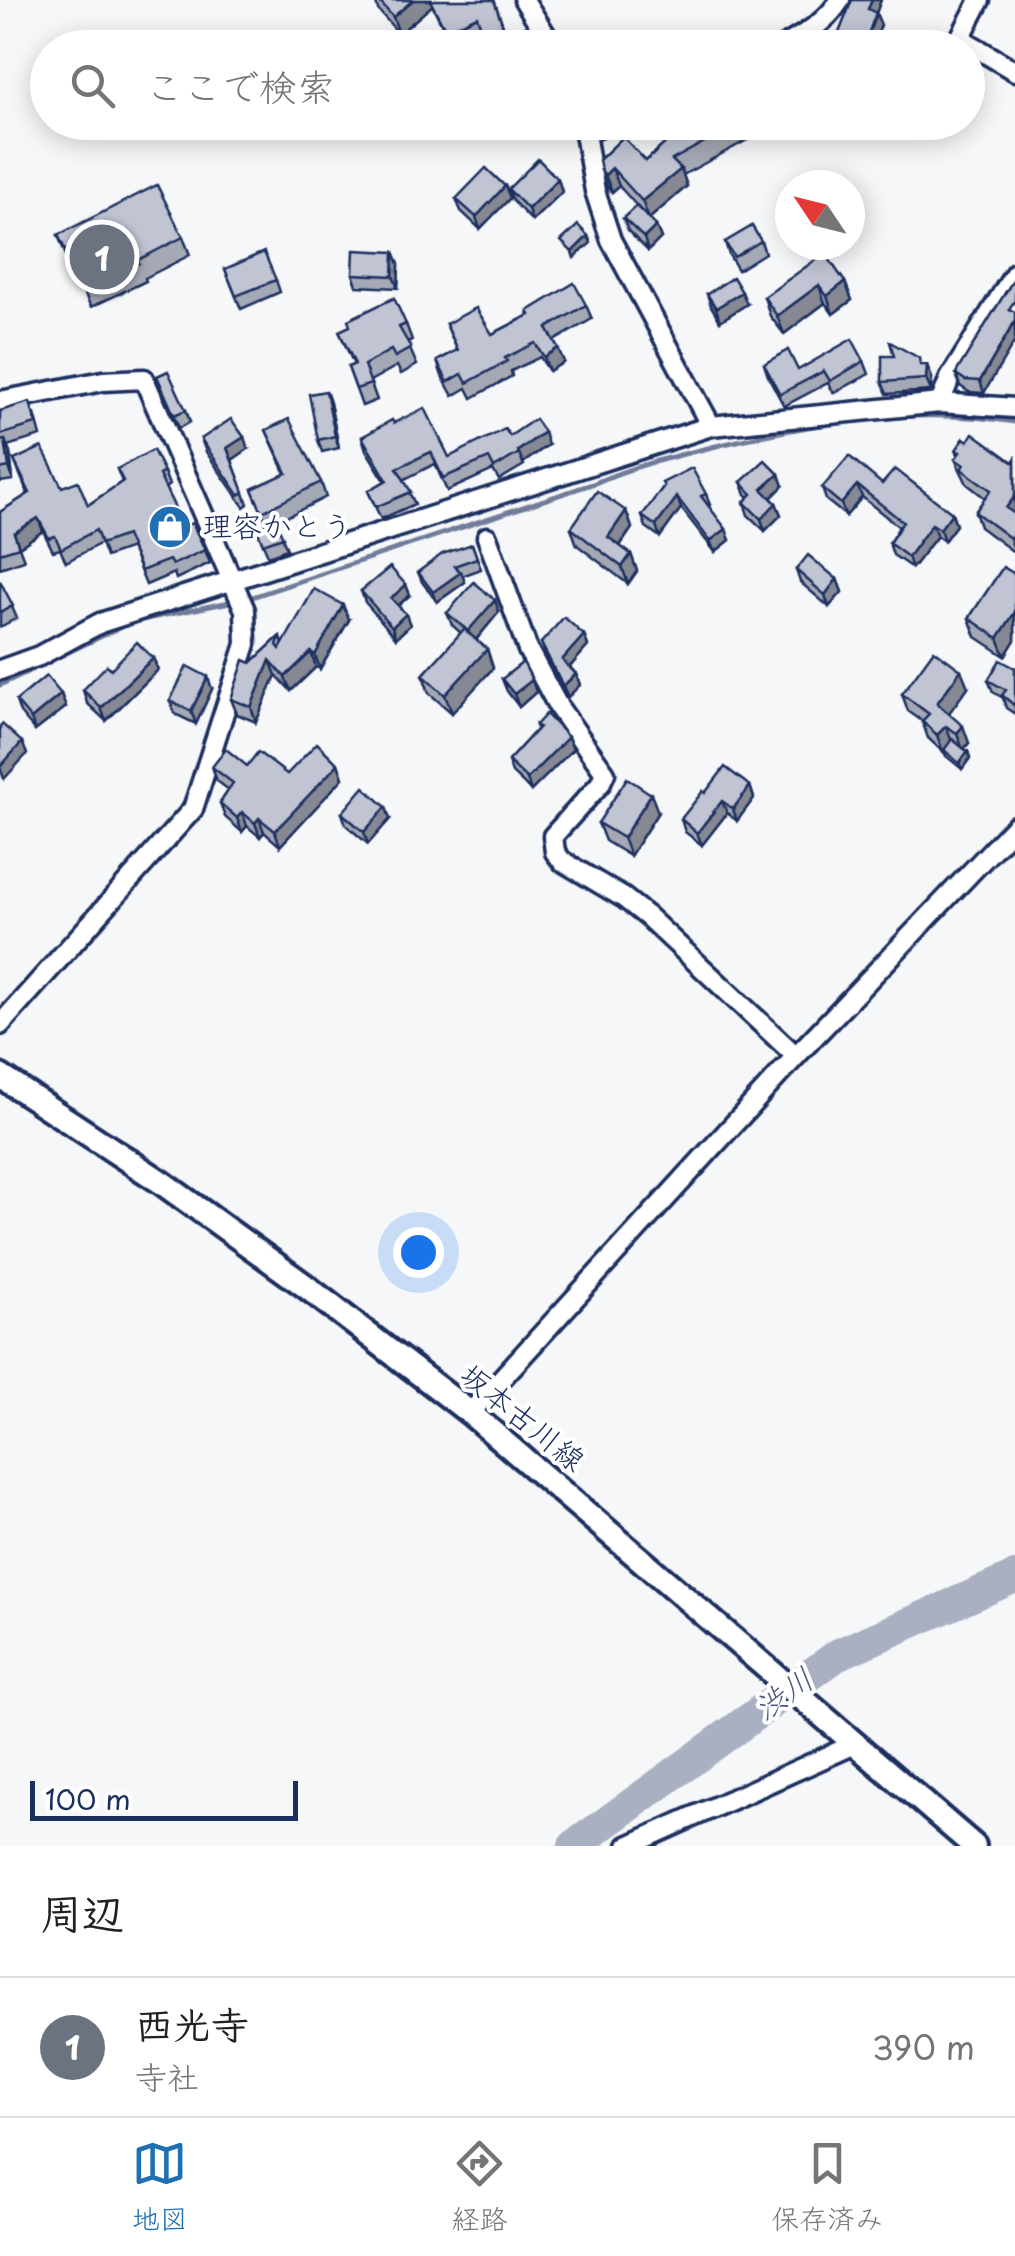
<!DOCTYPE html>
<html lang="ja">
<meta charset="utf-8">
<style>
:root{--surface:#fff;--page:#f2f2f2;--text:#202124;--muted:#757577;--line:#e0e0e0;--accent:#1f6fb2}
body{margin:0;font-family:"Playpen Sans","Klee One",sans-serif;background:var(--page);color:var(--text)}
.compass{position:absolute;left:775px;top:170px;width:90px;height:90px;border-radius:50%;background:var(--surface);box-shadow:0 5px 25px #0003;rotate:305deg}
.scale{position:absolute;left:30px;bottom:25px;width:268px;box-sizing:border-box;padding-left:10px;border:5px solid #1b2f5e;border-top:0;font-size:28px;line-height:35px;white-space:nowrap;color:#1b2f5e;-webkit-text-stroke:8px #fff;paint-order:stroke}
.you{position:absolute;left:418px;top:1252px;width:35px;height:35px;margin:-25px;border:8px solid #fff;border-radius:50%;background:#1a73e8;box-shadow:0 0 0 15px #1a73e833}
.badge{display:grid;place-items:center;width:65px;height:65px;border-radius:50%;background:var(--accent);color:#fff;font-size:32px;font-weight:700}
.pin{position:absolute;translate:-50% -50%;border:5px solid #fff;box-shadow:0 2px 10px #0006}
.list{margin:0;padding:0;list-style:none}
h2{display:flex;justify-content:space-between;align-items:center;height:130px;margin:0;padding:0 40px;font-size:42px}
h2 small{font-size:32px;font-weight:400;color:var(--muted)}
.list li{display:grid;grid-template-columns:65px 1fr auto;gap:30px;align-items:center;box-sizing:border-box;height:140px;padding:0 40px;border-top:2px solid var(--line)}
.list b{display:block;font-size:38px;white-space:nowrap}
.list p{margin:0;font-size:32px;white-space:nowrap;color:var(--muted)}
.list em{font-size:32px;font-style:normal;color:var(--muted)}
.icon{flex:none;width:55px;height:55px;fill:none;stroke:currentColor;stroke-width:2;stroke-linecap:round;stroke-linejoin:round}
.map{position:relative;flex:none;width:1015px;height:1846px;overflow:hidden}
.search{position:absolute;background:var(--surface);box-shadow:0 5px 25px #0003;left:30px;right:30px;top:30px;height:110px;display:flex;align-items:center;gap:25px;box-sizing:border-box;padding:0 35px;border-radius:55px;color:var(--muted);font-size:38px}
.sheet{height:270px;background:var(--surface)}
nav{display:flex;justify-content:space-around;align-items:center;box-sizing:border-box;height:140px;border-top:2px solid var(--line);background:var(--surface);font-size:28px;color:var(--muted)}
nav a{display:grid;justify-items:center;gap:5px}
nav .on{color:var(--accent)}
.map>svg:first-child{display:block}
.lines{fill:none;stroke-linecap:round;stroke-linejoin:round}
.stream{stroke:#707c99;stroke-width:5}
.river{stroke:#a9b0c1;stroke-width:32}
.minor-casing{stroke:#1b2f5e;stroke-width:25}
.secondary-casing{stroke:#1b2f5e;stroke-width:30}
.minor{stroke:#fff;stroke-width:18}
.secondary{stroke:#fff;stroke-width:22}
.wall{fill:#a5a9b5;stroke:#1b2f5e;stroke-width:2.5}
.shaded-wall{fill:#868994;stroke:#1b2f5e;stroke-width:2.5}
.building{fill:#c0c4d3;stroke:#1b2f5e;stroke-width:2.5}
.labels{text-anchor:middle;stroke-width:8;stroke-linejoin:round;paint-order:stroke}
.poi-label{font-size:30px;fill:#1b2f5e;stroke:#fff;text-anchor:start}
.street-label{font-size:30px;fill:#1b2f5e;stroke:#fff}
.water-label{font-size:32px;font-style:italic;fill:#4d5c81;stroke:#fff}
</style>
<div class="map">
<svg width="1015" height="1846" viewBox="0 0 1015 1846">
<rect width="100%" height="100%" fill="#f6f7f9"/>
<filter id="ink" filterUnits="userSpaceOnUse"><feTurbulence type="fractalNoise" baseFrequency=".01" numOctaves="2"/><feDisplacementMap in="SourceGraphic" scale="20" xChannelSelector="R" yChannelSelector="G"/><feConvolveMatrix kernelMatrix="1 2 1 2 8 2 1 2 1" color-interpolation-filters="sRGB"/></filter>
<g filter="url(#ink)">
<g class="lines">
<!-- stream -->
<g class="stream">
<path d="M246,599L595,483C633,466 671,457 712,447C810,423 914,406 1015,422"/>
<path d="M0,685L131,622L235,601"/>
</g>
<!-- river -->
<path class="river" d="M574,1846L839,1654L1015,1577"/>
<!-- minor casing -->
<g class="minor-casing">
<g id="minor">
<path d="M524,0L554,48"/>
<path d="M980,0L960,38L1015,71"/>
<path d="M781,48C804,34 826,23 840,0"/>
<path d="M583,122L595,191L611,240L711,426"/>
<path d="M585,133L613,122"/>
<path d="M0,401L103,381L144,379L245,610L246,644L193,809L0,1025"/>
<path d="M940,403L950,378L1015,273"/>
<path d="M487,537L528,650L559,708L605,773L600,784L553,836L555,852L562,861L624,898L648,917L796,1056"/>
<path d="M0,670L39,656L100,623L711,426L940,403L1015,408"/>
<path d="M470,1413L796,1056L1015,826"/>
<path d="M628,1846L855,1744"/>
</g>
</g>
<!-- secondary casing -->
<g class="secondary-casing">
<path id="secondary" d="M0,1076L161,1182L304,1285L470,1413L974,1846"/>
</g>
<!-- minor -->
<use href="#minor" class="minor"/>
<!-- secondary -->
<use href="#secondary" class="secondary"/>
</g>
<!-- wall -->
<g class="wall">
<path d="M375,0H432L433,1L494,0L511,48H488L481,27L451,43L432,5L399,34L378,10Z"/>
<path d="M535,122H565L566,124L539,131Z"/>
<path d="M663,122H745L751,138L683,175L687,186L649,219L656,226L661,238L648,251L628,231L623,218L643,213L619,186L612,192L607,187L601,170L646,161L670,139Z"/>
<path d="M558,179L562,192L532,221L513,201L508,189Z"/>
<path d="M505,186L510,198L480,229L461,211L456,199Z"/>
<path d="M58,235L183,237L190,255L145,278L146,281L91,307L65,253Z"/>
<path d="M761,241L765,253L738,270L729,255L725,242Z"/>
<path d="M394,252L399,264L398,288L357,286L353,274Z"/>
<path d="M225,269L276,280L280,292L241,309Z"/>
<path d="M1015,277L984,393L969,392L960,386L956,374Z"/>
<path d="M845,282L852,300L833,314L825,303L784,334L770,316L764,297Z"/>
<path d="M707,294L747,304L720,321L711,306Z"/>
<path d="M586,305L592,319L554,341L564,362L549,371L540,357L511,371L512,376L472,398L467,388L453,396L442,376L437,361L457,350L446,324L492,334L529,315L528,311Z"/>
<path d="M406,324L412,340L407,342L417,365L401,374L397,366L370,381L377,400L362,406L348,367L354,365L339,331Z"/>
<path d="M864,361L869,374L834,393L828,383L784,406L768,376L764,364L798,370Z"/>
<path d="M921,365L932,378L931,391L887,394L882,382Z"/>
<path d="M157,376L186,410L190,422L179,428Z"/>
<path d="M326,391L330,403L339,448L322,452L318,440Z"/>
<path d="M0,411L35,414L41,436L7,446L10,453L13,480L0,482Z"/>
<path d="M394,423L449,457L510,436L548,445L523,463L524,465L499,480L493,470L447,491L435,464L403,480L415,504L381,519L368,491L385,481L366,450L362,437Z"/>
<path d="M266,430L321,482L326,497L276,522L287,549L268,556L257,529L267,524L252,489L286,474Z"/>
<path d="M201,439L248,449L232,460L248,504L244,507L206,452Z"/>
<path d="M956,450L1013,462L1015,459V553L980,527L975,512L985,498L967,484L955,459L958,455Z"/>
<path d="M14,460L62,487L88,505L122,482L117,469L164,472L169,485L165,488L184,527L205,550L210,563L176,579L174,573L146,585L131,548L106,557L101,543L66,562L60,549L53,551L43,531L19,547L24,560L0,568V512L28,494Z"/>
<path d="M741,482L783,486L771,498L776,503L781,515L765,531L748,515L744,502L749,497L746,494Z"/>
<path d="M882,484L952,513L956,525L944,541L937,536L912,568L893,555L889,543L899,527L862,497L846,516L826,500L822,488Z"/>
<path d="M664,486L706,494L710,505L708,506L730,540L715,552L681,508L660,537L646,527L642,516Z"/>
<path d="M626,511L632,528L620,546L631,554L637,571L628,584L577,545L571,528Z"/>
<path d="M472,544L481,569L462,576L465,582L437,602L422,582L418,572Z"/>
<path d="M796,570L837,579L842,592L829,607L800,582Z"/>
<path d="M1015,574V640L1005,656L976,637L969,618Z"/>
<path d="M0,581L17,618L0,627Z"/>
<path d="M406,585L410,595L398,606L410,625L396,638L365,602L361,591Z"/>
<path d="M499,612L476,640L487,649L493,668L452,713L429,693L423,675L461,633L452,625L447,613Z"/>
<path d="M349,620L320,669L316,667L291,691L276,675L256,722L237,714L231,699L251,663L280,636L283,644Z"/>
<path d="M584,635L588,646L570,667L576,674L580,685L568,697L545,654L541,643Z"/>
<path d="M153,658L158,670L106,721L87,703L83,690L111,669Z"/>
<path d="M1015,668V714L1006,708L1003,698L993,692L988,680Z"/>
<path d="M502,679L536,692L519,707L507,691Z"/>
<path d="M968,687L948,713L969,743L964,749L968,752L970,758L962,769L946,756L944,751L943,752L928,738L922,721L908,711L902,694Z"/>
<path d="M212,689L196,724L175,714L170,701Z"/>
<path d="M61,694L66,707L35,731L20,713L16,701Z"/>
<path d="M536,725L573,749L531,791L512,773L508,761L537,729Z"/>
<path d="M338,764L343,778L280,846L264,832L260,837L247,826L242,832L225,817L220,803L229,790L217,781L212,767L247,766L287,774Z"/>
<path d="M750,786L754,798L737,821L727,813L702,845L685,832L681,819L705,793Z"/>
<path d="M658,812L630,856L605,841L598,823Z"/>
<path d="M342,813L390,819L368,844L346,825Z"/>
</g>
<!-- shaded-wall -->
<g class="shaded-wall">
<path d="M413,0H432L434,4L399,34L393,17Z"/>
<path d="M872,0H881L873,22L868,9Z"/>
<path d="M876,13L881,25L872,48H863Z"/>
<path d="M612,168L619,186L612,192L605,175Z"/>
<path d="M681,169L687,186L649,219L642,201Z"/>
<path d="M558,179L562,192L532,221L528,209Z"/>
<path d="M505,186L510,198L480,229L476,217Z"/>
<path d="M656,226L661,238L648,251L644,238Z"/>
<path d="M588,236L591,243L574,258L572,252Z"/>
<path d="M394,252L399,264L398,288L393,276Z"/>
<path d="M845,282L852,300L833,314L827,296Z"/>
<path d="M819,285L825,303L784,334L777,316Z"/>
<path d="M742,292L747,304L720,321L716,308Z"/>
<path d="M1015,321V341L984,393L980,381Z"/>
<path d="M558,348L564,362L549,371L544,357Z"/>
<path d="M927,365L932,378L931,391L926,379Z"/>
<path d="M326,391L330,403L339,448L335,436Z"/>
<path d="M544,432L548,445L523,463L518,451Z"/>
<path d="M244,437L248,449L232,460L227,448Z"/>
<path d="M5,440L10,453L13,480L9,467Z"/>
<path d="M779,474L783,486L767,502L762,489Z"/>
<path d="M857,485L862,497L846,516L841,504Z"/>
<path d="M1015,496V519L1006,508Z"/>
<path d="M677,497L681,508L660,537L656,526Z"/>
<path d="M776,503L781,515L765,531L761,519Z"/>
<path d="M626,511L632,528L614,554L608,537Z"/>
<path d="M952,513L956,525L944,541L940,529Z"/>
<path d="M38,518L43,531L19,547L14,533Z"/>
<path d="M932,524L937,536L912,568L908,557Z"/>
<path d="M726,529L730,540L715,552L710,541Z"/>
<path d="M1015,532V552L1010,538Z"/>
<path d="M631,554L637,571L628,584L622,567Z"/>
<path d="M461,572L465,582L437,602L433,592Z"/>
<path d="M837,579L842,592L829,607L825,595Z"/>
<path d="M406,585L410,595L395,608L391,598Z"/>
<path d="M495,600L499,612L473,643L468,631Z"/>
<path d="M343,605L349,620L320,669L315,655Z"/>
<path d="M1015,612V640L1005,656L998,638Z"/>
<path d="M406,614L410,625L396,638L392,627Z"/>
<path d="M584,635L588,646L566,671L562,660Z"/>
<path d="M487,649L493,668L452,713L445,695Z"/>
<path d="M311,652L316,667L291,691L285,677Z"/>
<path d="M153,658L158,670L106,721L101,708Z"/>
<path d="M270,660L276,675L256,722L251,707Z"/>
<path d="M961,670L968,687L944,720L937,703Z"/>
<path d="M576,674L580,685L568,697L563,686Z"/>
<path d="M208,677L212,689L196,724L191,711Z"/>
<path d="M532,680L536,692L519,707L514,694Z"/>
<path d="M61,694L66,707L35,731L31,719Z"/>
<path d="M946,726L952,742L943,752L937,735Z"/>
<path d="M963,726L969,743L963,750L957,733Z"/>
<path d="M568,737L573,749L531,791L527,779Z"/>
<path d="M22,742L27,754L4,779L0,767Z"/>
<path d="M968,752L970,758L962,769L959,763Z"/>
<path d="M338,764L343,778L280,846L275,831Z"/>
<path d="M750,786L754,798L737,821L733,809Z"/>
<path d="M651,794L658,812L630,856L623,838Z"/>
<path d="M722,801L727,813L702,845L697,833Z"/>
<path d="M386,807L390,819L368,844L364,832Z"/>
<path d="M242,812L247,826L242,832L237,818Z"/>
<path d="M259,818L264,832L260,837L255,823Z"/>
</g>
<!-- building -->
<g class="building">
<path d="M378,0H413L393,17Z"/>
<path d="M435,0H494L510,46L508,48H488L477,16L446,31L431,2Z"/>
<path d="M852,0H872L868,9L876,13L863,48H833Z"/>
<path d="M664,122H741L672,160L681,169L642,201L612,168L605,175L601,170L599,160L623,137L646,161L672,137Z"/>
<path d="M538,159L558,179L528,209L508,189Z"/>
<path d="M486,168L505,186L476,217L456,199Z"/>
<path d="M157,185L183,237L138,260L139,263L84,289L58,235Z"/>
<path d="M636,206L656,226L644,238L623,218Z"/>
<path d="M578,225L588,236L572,252L561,241Z"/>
<path d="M752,226L761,241L734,257L725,242Z"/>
<path d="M354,250L394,252L393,276L353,274Z"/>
<path d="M264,252L276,280L236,296L225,269Z"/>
<path d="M825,253L845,282L827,296L819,285L777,316L764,297Z"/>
<path d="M733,277L742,292L716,308L707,294Z"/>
<path d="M1015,277V300L1009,309L1015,312V321L980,381L965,380L956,374L957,371Z"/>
<path d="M574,283L586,305L547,328L558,348L544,357L535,343L505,358L507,361L467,383L462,374L448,382L437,361L458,350L446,324L476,308L492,334L530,315L528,311Z"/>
<path d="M394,298L406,324L399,327L411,348L395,357L391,350L364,365L371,384L356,389L348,367L355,364L339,331L350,326L348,320Z"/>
<path d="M852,339L864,361L830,381L824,371L780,394L764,364L788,350L798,370Z"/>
<path d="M890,342L919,358L920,365H927L926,379L882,382V356H894Z"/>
<path d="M168,371L186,410L174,415L157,376Z"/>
<path d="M326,391L335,436L318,440L309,394Z"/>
<path d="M30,402L36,424L0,435V411Z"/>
<path d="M425,408L449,457L505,429L510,436L535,419L544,432L518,451L519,453L494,468L489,458L443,478L431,452L397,468L411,492L376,507L368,491L387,480L362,437L392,420L394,423Z"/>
<path d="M231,419L244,437L227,448L244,492L239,495L201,439Z"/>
<path d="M289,419L321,482L262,512L252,489L287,473L266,430Z"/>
<path d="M973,433L1013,462L1015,459V496L1006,508L1015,514V532L1010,538L975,512L991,490L961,469L964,465L955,459L960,452L956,450L964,438L968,441Z"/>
<path d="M5,440L9,467L0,469V441Z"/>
<path d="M42,447L62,487L78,481L88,505L123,481L117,469L153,450L164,472L159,475L184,527L192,523L205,550L172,565L169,560L141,571L126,535L101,544L96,530L61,549L55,536L49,538L38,518L14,533L19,547L0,553V512L30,493L14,460Z"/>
<path d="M849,456L882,484L895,469L952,513L940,529L932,524L908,557L889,543L903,522L857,485L841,504L822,488Z"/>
<path d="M765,460L779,474L762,489L776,503L761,519L744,502L752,494L741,482Z"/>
<path d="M692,468L706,494L701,496L726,529L710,541L677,497L656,526L642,516L664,486L662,483Z"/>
<path d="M597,491L626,511L608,537L631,554L622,567L571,528Z"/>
<path d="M275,521L283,537L263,544L257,529Z"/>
<path d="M472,544L477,558L454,566L461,572L433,592L418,572L442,554Z"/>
<path d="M808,555L837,579L825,595L796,570Z"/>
<path d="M390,567L406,585L391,598L406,614L392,627L361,591Z"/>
<path d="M1003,567L1015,574V612L998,638L969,618Z"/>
<path d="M0,581L13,606L0,612Z"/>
<path d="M474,582L495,600L468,631L447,613Z"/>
<path d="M314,589L343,605L315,655L311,652L285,677L270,660L251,707L231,699L244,660L251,663L280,636L277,645L280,649Z"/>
<path d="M564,617L584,635L562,660L576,674L563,686L541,643Z"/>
<path d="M464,629L487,649L445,695L423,675Z"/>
<path d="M137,642L153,658L101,708L83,690L107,665L111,669Z"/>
<path d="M934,650L961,670L937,703L963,726L957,733L946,726L937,735L922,721L929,714L902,694Z"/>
<path d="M1000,660L1015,668V706L1002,695L1006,690L988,680Z"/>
<path d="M523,662L532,680L514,694L502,679Z"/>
<path d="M187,666L208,677L191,711L170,701Z"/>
<path d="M46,676L61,694L31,719L16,701Z"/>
<path d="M546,714L568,737L527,779L508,761L539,727L536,725Z"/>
<path d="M2,724L22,742L0,767V726Z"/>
<path d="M952,739L968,752L959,763L944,750Z"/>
<path d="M317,743L338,764L275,831L259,818L255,823L242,812L237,818L220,803L233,783L212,767L226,749L247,766L258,752L287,774Z"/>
<path d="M725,767L750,786L733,809L722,801L697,833L681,819L703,791L705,793Z"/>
<path d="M627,778L651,794L623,838L598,823Z"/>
<path d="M364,787L386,807L364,832L342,813Z"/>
</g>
</g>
<!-- icons -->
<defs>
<g id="shop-disc" transform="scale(2.25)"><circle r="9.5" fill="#1f6fb2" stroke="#fff"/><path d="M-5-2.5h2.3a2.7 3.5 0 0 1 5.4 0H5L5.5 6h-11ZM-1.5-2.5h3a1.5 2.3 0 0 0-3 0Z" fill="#fff"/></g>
</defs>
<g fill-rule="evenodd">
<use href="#shop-disc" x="170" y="527"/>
</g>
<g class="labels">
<!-- poi labels -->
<g class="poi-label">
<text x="202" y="537">理容かとう</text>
</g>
<!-- street labels -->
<g class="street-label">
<text transform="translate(522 1418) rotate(39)" y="10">坂本古川線</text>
</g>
<!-- water labels -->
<g class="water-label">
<text transform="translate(784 1694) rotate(-36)" y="11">渋川</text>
</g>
</g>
</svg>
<svg class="compass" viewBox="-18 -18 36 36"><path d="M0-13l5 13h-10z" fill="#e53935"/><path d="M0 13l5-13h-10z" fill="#757577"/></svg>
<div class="scale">100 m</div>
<div class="you"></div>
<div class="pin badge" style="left:102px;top:257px;background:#6b7280">1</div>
<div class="search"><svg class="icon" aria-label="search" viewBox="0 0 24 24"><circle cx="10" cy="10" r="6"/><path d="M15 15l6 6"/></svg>ここで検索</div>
</div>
<section class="sheet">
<h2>周辺<small></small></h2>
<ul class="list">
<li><span class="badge" style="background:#6b7280">1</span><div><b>西光寺</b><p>寺社</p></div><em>390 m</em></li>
</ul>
</section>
<nav>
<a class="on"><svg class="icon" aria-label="map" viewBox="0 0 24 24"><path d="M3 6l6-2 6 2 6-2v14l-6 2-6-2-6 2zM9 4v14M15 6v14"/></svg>地図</a>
<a><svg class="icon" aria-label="directions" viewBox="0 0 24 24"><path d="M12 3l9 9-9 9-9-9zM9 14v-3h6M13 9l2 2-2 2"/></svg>経路</a>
<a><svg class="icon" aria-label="saved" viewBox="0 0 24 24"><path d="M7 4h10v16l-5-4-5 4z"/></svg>保存済み</a>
</nav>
